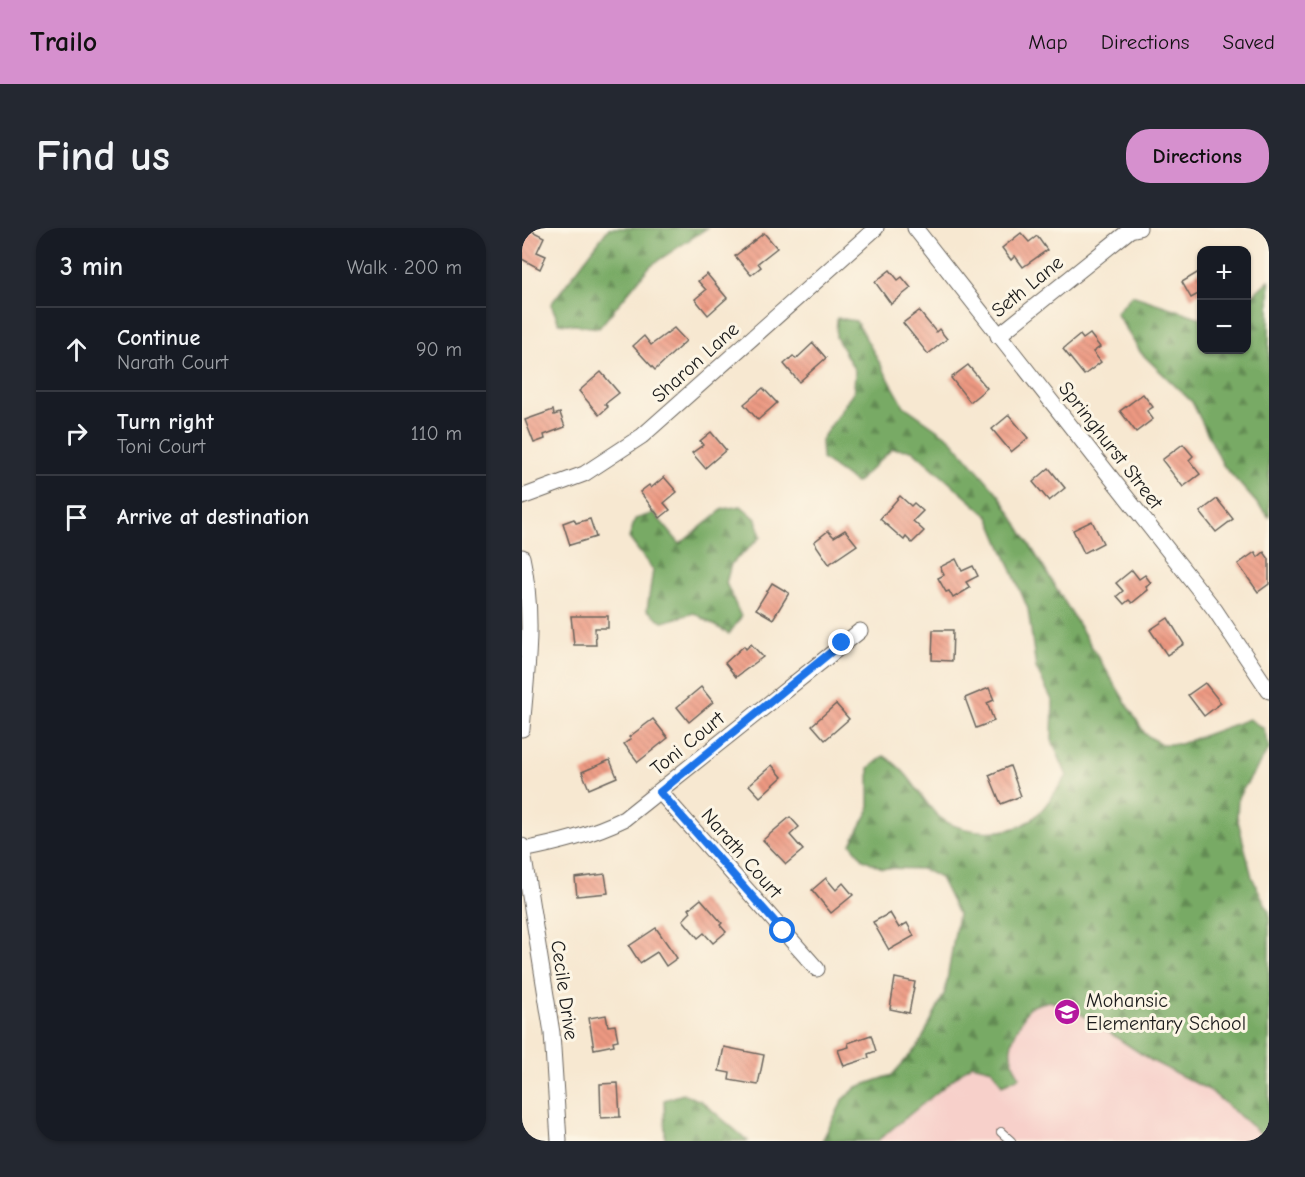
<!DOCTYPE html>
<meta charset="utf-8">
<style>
:root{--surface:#171b24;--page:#242831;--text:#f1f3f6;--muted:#9ea1a6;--line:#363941;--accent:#d690ce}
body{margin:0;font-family:"Comic Neue",sans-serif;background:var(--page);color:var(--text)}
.controls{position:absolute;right:18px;top:18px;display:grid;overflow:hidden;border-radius:12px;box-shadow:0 2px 4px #0004}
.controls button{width:54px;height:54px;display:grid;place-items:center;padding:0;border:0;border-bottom:2px solid var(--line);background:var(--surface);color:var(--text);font:30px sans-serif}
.stop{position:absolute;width:18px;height:18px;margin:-14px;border:4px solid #1a73e8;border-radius:50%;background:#fff}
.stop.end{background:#1a73e8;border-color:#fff;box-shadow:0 2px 6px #0008}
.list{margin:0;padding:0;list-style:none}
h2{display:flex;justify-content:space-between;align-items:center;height:78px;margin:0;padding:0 24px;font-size:26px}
h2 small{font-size:20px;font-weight:400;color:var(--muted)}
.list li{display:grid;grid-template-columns:39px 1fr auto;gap:18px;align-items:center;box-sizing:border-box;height:84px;padding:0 24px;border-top:2px solid var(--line)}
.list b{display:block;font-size:22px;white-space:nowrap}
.list p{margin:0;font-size:20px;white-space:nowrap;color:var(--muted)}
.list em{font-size:20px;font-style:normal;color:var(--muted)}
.icon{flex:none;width:33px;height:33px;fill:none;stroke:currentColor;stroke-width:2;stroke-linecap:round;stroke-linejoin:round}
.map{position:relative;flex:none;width:747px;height:913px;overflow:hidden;border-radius:24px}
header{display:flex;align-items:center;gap:36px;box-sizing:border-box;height:84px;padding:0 30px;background:var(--accent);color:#111}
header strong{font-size:28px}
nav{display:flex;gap:33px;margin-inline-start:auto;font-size:21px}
.intro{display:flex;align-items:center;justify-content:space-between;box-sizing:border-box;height:144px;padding:0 36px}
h1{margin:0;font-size:42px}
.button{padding:15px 27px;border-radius:24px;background:var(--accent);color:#111;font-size:21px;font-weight:700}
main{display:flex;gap:36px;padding:0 36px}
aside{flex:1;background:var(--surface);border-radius:24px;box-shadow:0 2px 4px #0004}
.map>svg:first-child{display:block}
.built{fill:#f7d0ca}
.forest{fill:url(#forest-firs);stroke:#4a6340;stroke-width:1.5}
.building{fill:url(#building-back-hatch)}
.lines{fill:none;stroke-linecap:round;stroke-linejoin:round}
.lane-casing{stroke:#69635b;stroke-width:10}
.street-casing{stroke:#69635b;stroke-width:17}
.lane{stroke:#fff;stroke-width:8}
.street{stroke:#fff;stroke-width:15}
.route{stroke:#1a73e8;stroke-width:8}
.labels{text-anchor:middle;stroke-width:6;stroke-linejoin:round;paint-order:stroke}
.street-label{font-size:20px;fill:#1c1c1c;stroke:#fcf5e5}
.poi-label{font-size:20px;fill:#1c1c1c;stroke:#fcf5e5;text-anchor:start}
</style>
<header>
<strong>Trailo</strong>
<nav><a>Map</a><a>Directions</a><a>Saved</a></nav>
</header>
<div class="intro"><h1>Find us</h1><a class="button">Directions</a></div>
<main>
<aside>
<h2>3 min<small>Walk · 200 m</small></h2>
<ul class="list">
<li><svg class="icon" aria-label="ahead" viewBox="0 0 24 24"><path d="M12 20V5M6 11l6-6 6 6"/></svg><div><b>Continue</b><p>Narath Court</p></div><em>90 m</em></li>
<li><svg class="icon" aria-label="right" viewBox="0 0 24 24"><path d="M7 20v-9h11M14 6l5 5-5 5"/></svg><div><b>Turn right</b><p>Toni Court</p></div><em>110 m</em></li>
<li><svg class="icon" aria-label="arrive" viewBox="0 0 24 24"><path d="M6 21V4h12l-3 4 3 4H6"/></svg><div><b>Arrive at destination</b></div></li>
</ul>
</aside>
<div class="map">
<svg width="747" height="913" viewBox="0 0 747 913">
<defs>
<pattern id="forest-firs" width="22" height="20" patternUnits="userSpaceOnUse" patternTransform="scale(1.5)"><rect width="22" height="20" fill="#78aa65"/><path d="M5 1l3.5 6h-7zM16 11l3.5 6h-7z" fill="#628a52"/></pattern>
<pattern id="building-back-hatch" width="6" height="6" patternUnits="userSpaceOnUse" patternTransform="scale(1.5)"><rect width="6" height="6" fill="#ed9982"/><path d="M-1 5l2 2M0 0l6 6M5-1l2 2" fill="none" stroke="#cb8370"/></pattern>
</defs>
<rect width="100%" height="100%" fill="#fcf5e5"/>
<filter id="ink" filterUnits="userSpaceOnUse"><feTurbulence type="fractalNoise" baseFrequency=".0167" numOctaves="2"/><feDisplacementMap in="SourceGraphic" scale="12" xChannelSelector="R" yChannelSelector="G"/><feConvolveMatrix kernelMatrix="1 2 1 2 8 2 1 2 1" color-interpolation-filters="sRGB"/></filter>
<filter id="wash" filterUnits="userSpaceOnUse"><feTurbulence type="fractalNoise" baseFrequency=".008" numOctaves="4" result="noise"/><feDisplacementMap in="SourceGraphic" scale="24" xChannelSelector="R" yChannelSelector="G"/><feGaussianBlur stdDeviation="1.35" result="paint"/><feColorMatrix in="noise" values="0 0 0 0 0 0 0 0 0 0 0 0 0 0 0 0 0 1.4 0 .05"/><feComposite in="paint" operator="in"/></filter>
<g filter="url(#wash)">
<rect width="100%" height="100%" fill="#f7e8d1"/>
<!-- built -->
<path class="built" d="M538,739L672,829L747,913H331Z"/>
<!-- forest -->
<g class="forest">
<path d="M87,0H185L128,38L77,100L37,95L29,76Z"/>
<path d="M747,52V289L701,237L670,174L619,125L594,85L610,67L679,90L680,122H724L725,72Z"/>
<path d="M315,90L334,93L382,178L429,211L478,268L623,506L639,516H658L727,491L742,501L747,521L716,569L715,589L730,649L747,684V913L687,862L630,833L547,778L527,773L507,779C493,807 479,819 498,849L480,857L470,841L450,836L355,913H300L321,872L335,859L370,847L397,817L423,764L436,686L418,650L401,641L360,640L341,631L329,616L347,582V540L362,528C389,545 394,564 414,586C434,606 483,609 506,594C521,585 534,562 545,548L530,512L531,474L514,440L506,381L467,289L390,222L370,221L334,255L300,231L299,212L332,163L333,143L314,109Z"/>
<path d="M219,278L234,291L239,309L209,336L204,355L219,389L207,406L172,385L141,394L125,382L131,342L107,310L113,291L132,285L158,316L201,281Z"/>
<path d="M161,866L179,873L226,913H143L142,872Z"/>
</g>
<g id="blocks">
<!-- building -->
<g class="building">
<path d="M4,0L22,9L15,24L24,28L18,41L0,31V7Z"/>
<path d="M242,5L255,20L236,35L239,39L229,47L213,28Z"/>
<path d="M499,5L507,14L515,8L525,22L501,39L493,28L489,32L480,20Z"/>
<path d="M368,42L376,52L380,49L389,60L369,76L353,54Z"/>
<path d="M680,42V64L669,70L660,54Z"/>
<path d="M185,46L205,70L186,87L173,71L184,62L176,53Z"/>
<path d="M397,83L414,104L417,101L425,111L406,126L381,95Z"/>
<path d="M152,100L164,113L133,142L111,118L122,108L129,117Z"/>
<path d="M568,106L578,119L571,124L579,134L562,147L541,121L558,107L561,111Z"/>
<path d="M291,115L304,130L277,154L262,136L271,128L274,131Z"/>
<path d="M446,137L465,160L448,174L429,150Z"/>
<path d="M79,144L97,165L83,176L86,179L77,187L57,163Z"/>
<path d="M241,160L255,175L236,192L222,176Z"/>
<path d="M621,166L631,179L625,183L631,191L614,204L598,183Z"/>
<path d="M31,182L32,187L38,185L43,199L22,207L23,211L12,215L3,192Z"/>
<path d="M487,187L506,210L489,224L470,201Z"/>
<path d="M189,204L204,222L183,240L170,225L181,217L178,213Z"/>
<path d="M661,216L671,228L667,232L678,246L661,259L640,232Z"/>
<path d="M527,240L543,260L527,273L511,254Z"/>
<path d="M142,249L155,264L142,275L148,282L138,290L118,264L127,257L129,260Z"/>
<path d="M378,268L389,278L392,275L401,283L391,293L402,303L390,315L384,309L382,312L358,291Z"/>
<path d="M695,271L711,291L694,304L678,284Z"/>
<path d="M52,291L54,295L68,291L74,309L48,317L41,295Z"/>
<path d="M570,293L581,315L562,325L551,302Z"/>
<path d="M323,302L335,317L307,336L292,314L306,303L312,309Z"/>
<path d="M733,324L736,329L742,324L747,331V356L736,364L716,336Z"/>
<path d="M434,331L440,343L451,338L456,348L444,354L448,360L431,370L427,363L424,364L416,350L422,347L418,339Z"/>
<path d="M610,342L617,351L623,347L629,355L624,359L626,362L610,375L607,372L602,376L595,368L601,363L594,355Z"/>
<path d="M250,355L267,365L251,391L234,381Z"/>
<path d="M49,388H86V400H73L74,417H52Z"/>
<path d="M646,390L662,416L645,427L628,402Z"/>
<path d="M411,402H431L430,433L410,432Z"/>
<path d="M229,416L241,429L214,449L203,435L222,418L224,421Z"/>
<path d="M683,455L699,475L682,488L666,467Z"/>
<path d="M179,459L191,474L167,494L155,479Z"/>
<path d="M467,460L472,472L465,475L472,493L454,500L443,470Z"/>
<path d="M314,476L327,491L303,512L290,497Z"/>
<path d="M131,491L146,510L116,534L102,516L109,511L107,509Z"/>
<path d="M88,532L95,549L67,561L60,544Z"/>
<path d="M250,537L260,549L238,569L227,557Z"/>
<path d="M488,538L499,568L479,576L467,547Z"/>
<path d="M268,589L277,599L268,607L281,622L264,636L241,612Z"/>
<path d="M83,646L86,665L55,668L53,650Z"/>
<path d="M304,650L314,662L321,655L331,667L309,685L290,662Z"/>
<path d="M179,671L200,695L198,697L204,704L191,715L182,705L176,710L161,692L169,684L167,681Z"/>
<path d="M368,685L377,700L385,695L392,708L367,722L351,694Z"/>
<path d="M134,700L155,730L144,738L135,724L118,735L107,718Z"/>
<path d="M373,750L393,754L387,785L368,781Z"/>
<path d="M84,787L86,798L93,797L96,812L91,813L92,817L72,821L67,790Z"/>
<path d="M349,807L354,823L346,826L347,830L322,838L316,822L327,819L326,815Z"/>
<path d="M202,819L242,827L236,857L207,852L208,845L197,843Z"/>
<path d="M96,855L98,889L79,890L78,856Z"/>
</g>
</g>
</g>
<g filter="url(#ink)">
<use href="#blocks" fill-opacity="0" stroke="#69635b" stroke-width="1.5"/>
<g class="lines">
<!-- lane casing -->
<g class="lane-casing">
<path id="lane" d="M479,904L489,913"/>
</g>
<!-- street casing -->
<g class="street-casing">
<g id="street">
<path d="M393,0L693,382L747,463"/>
<path d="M476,108L608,2L617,0"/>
<path d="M0,269L62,246L120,208L354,0"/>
<path d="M0,329C13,387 5,442 0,501"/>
<path d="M138,564L295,741"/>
<path d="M0,618L30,805L37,913"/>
<path d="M1,622C36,615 69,607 102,591L338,403"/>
</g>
</g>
<!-- lane -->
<use href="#lane" class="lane"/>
<!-- street -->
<use href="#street" class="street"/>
</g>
</g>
<g class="lines" filter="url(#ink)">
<!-- route -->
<path class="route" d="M261,703L138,564L320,415"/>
</g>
<!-- icons -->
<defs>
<g id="school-disc" transform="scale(1.35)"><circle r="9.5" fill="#b5179e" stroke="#fcf5e5"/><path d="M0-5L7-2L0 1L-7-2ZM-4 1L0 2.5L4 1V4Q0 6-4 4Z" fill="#fff"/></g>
</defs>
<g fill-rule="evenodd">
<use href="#school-disc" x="545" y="784"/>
</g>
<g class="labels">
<!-- street labels -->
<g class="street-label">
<text transform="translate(505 58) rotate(-39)" y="7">Seth Lane</text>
<text transform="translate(173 134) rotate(-42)" y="7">Sharon Lane</text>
<text transform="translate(589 217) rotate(52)" y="7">Springhurst Street</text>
<text transform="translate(165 515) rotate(-39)" y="7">Toni Court</text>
<text transform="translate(220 625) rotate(49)" y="7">Narath Court</text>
<text transform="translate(43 762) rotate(82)" y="7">Cecile Drive</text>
</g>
<!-- poi labels -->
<g class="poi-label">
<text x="564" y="779">Mohansic<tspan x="564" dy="23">Elementary School</tspan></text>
</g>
</g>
</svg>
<div class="controls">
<button>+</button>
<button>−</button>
</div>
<div class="stop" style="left:261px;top:703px"></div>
<div class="stop end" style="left:320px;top:415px"></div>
</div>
</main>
